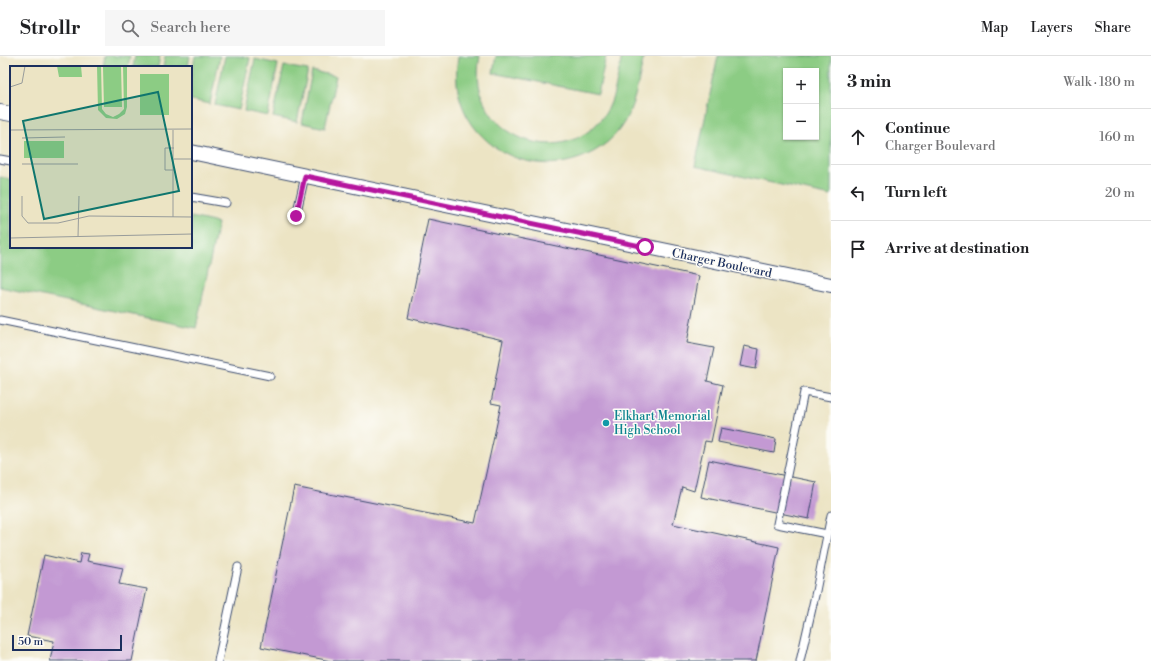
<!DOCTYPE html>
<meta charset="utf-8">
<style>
:root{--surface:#fff;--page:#f6f6f6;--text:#202124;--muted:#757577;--line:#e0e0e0}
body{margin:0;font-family:"Libre Bodoni",serif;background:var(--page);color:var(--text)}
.controls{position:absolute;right:12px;top:12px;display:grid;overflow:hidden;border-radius:0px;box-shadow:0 1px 3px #0004}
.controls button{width:36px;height:36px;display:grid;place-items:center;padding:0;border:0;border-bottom:1px solid var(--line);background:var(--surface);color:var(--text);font:20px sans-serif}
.scale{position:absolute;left:12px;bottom:10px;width:110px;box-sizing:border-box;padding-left:4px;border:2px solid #1b2f5e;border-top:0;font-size:11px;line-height:14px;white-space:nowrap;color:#1b2f5e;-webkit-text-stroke:3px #fdfcf7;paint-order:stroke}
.stop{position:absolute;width:12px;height:12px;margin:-9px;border:3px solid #b5179e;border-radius:50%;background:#fff}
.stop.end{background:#b5179e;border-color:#fff;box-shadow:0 1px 4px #0008}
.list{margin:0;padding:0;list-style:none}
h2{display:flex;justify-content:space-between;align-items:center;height:52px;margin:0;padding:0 16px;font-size:17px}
h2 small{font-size:13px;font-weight:400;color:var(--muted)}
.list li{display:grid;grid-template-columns:26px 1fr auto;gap:12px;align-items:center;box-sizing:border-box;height:56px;padding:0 16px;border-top:1px solid var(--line)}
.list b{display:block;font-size:15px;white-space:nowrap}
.list p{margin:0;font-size:13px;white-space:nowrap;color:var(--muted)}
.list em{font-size:13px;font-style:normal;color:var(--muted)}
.icon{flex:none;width:22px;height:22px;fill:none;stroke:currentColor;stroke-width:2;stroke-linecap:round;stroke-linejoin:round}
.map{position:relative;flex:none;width:831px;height:605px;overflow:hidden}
header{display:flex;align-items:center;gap:24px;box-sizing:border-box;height:56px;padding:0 20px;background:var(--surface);border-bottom:1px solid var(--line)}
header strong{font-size:19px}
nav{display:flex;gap:22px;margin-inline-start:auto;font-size:14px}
.search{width:280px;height:36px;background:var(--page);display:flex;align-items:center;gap:10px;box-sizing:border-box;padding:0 14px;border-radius:0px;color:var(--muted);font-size:15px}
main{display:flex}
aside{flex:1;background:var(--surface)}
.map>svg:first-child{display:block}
.green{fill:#8ccc84;stroke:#547e71;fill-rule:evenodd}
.building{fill:#c399d3}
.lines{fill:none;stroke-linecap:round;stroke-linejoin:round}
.service-casing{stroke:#3a4a6d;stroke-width:9}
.minor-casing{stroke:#3a4a6d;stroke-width:16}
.service{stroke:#fff;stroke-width:7}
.minor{stroke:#fff;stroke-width:14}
.route{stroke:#b5179e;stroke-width:5}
.culture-dot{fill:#0f9aa8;stroke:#fdfcf7;stroke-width:1.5}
.labels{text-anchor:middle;stroke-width:3;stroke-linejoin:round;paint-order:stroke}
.street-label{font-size:12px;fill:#1b2f5e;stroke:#fdfcf7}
.culture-label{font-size:12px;fill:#0d838f;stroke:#fdfcf7;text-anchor:start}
.inset-road{fill:none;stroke:#989c9b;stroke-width:1}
.view{fill:#0f766e;fill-opacity:0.15;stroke:#0f766e;stroke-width:2}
.inset-edge{fill:none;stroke:#1b2f5e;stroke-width:2}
</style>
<header>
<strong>Strollr</strong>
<div class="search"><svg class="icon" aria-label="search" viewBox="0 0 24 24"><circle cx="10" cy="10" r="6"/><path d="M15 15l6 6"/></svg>Search here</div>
<nav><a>Map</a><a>Layers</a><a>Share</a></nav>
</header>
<main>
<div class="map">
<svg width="831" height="605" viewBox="0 0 831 605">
<rect width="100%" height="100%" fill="#fdfcf7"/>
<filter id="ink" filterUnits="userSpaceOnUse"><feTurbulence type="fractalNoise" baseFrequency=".025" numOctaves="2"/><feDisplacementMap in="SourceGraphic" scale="8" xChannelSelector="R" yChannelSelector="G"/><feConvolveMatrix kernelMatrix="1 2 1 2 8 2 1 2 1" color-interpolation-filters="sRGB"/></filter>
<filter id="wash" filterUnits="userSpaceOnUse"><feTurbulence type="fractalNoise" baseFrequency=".012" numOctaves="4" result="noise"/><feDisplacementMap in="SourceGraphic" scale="16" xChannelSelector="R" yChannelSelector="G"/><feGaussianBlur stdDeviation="0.9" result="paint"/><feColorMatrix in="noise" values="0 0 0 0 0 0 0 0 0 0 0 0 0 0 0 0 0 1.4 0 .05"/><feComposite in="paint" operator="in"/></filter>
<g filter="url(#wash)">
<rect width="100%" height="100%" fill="#ece4c4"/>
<!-- green -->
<g class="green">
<path d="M105,0H130L128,11H103Z"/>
<path d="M135,0H160L158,11H133Z"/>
<path d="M165,0H190L188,11H163Z"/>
<path d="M195,0H220L210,48L191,44V22Z"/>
<path d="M225,0H239L250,2L239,54L215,49Z"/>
<path d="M458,0H480C463,82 569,121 608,53C616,37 618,17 622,0H644C638,26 635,53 619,74C606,91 586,102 566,106C514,116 462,80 457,27C456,18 457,9 458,0Z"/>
<path d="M496,0H606L598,38L493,17Z"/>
<path d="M718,0H831V140L695,110ZM786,15H816V81H786Z"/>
<path d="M255,3L278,8L268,60L244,55Z"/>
<path d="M284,10L308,14L297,66L273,61Z"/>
<path d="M312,15L336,20L325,72L302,67Z"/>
<path d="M0,121L11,123V191H191V161L218,167L196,272L0,231Z"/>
</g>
<g id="blocks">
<!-- building -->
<g class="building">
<path d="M428,163L699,220L687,287L714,292L707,325L723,329L711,386L705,385L694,435L682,431L673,468L779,491L756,605H331L261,591L294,431L475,467L501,349L491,347L503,284L408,262Z"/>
<path d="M744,290L759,293L756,313L740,310Z"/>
<path d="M721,372L776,383L774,397L718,386Z"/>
<path d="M709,404L816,426L809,463L701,441Z"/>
<path d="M81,497L89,498L87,505L123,512L119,528L147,533L132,605H50L54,585L27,580L44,499L79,507Z"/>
</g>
</g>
</g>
<g filter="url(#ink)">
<use href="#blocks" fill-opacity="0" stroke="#3a4a6d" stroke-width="1"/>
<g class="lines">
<!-- service casing -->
<g class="service-casing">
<g id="service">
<path d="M0,103L11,105"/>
<path d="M191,141L226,147"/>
<path d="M296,160L305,120"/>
<path d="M0,264L270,320"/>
<path d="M827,478L777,468L804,336L831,341"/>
<path d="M218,605L238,511"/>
<path d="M800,605L816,535L831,459"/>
</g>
</g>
<!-- minor casing -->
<g class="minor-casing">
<g id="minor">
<path d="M0,56L11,58"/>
<path d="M191,96L831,229"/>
</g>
</g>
<!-- service -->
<use href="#service" class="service"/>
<!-- minor -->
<use href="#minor" class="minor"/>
</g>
</g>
<g class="lines" filter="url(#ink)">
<!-- route -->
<path class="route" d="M296,160L305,120L645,191"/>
</g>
<!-- markers -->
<circle class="culture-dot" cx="606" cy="367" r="4"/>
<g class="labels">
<!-- street labels -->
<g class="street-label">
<text transform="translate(722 207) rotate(12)" y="4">Charger Boulevard</text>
</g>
<!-- culture labels -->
<g class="culture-label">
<text x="614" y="364">Elkhart Memorial<tspan x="614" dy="14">High School</tspan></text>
</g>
</g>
<!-- overview -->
<g transform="translate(10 10)">
<rect width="182" height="182" fill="#ece4c4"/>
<path d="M47,0H71L72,11H49ZM87,0H91L92,43L96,48L103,51L109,48L114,43L113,0H117V41L115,48L107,53L96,52L88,44ZM93,1H111L112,41H94ZM130,8H159V49H130ZM14,75H54V92H14Z" fill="#8ccc84"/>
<path class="inset-road" d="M0,21L12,17L15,0M0,64L182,63M163,64V151M12,72L55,71M164,82H155V104H164M164,93H182M12,98H68M12,130V150L18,157H48L79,150L182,151M68,171L69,130M0,172L182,168"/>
<path class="view" d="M148,26L169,125L34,153L13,55Z"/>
<rect width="182" height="182" class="inset-edge"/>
</g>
</svg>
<div class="controls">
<button>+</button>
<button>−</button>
</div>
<div class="scale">50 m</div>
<div class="stop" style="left:645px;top:191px"></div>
<div class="stop end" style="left:296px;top:160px"></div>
</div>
<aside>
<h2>3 min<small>Walk · 180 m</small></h2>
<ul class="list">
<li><svg class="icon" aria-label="ahead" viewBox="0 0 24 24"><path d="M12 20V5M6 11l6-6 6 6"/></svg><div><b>Continue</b><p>Charger Boulevard</p></div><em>160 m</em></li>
<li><svg class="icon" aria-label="left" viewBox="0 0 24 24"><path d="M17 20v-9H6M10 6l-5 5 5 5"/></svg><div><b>Turn left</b></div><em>20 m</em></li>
<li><svg class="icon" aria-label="arrive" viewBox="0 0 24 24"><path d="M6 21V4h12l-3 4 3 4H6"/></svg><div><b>Arrive at destination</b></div></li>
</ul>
</aside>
</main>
